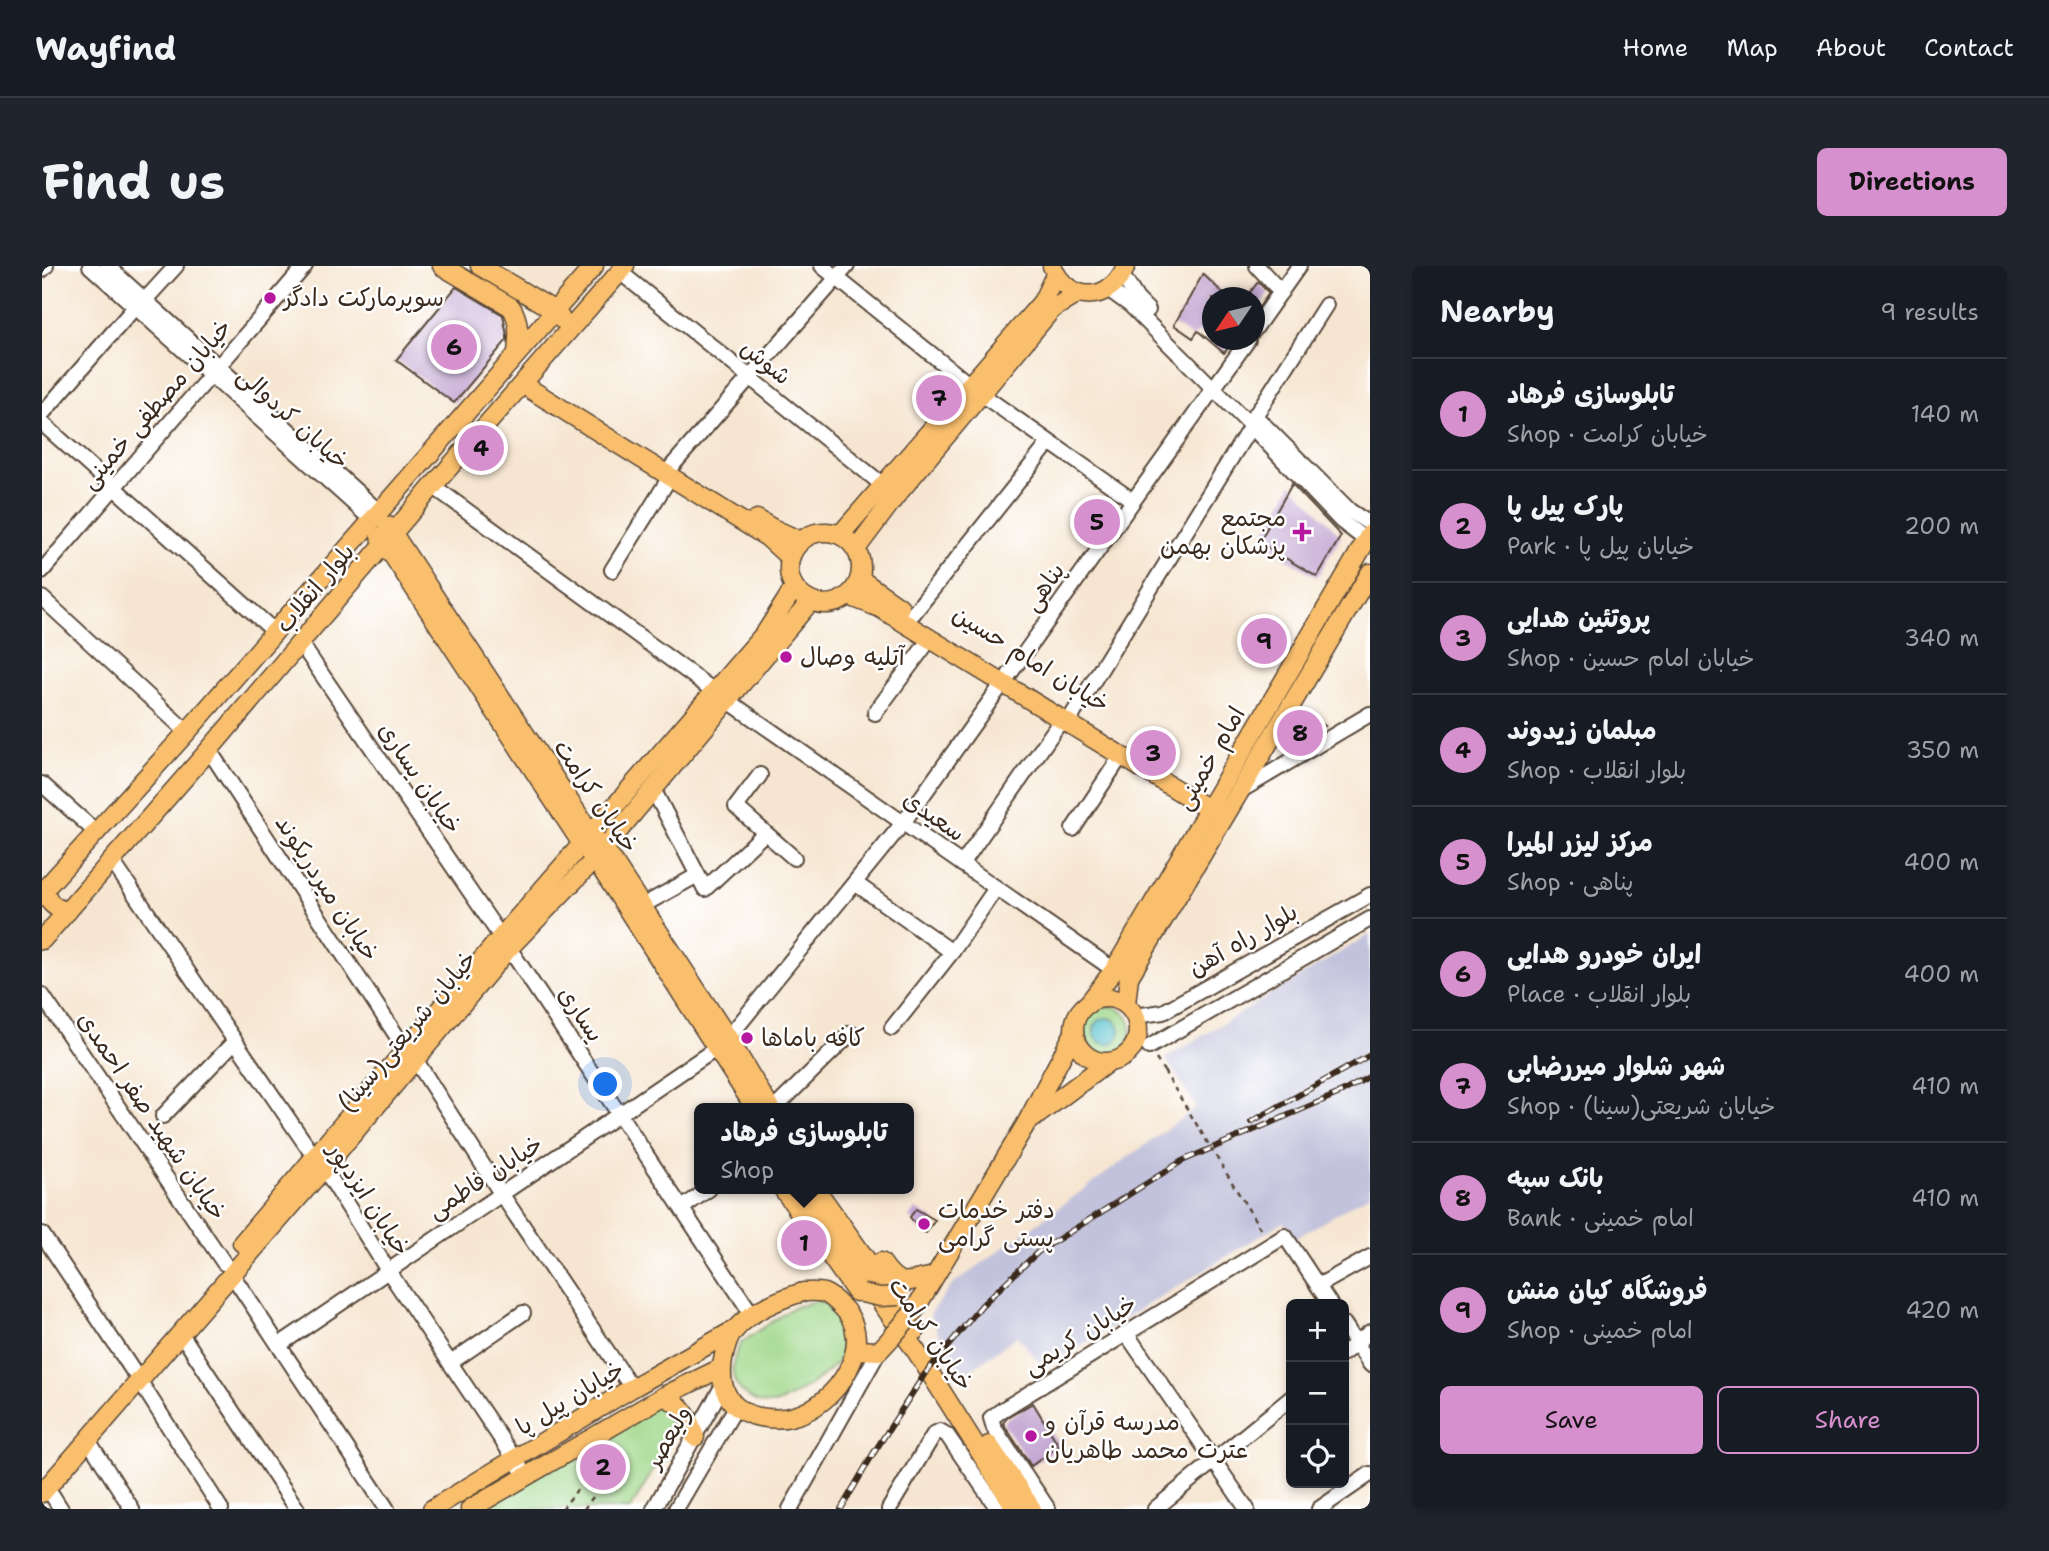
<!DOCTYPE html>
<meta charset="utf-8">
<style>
:root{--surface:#171b24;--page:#20242c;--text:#f1f3f6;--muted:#9ea1a6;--line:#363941;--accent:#d690ce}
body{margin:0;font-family:"Shantell Sans","Playpen Sans Arabic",sans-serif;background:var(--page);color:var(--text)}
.controls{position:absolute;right:21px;bottom:21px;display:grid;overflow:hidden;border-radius:10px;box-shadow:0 4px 10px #0003}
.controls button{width:63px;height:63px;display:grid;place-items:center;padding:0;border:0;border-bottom:2px solid var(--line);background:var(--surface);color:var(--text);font:35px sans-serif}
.compass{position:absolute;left:1160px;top:21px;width:63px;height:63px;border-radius:50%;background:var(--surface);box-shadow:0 4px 10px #0003;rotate:235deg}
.you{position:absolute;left:564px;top:819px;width:24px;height:24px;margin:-18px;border:5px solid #fff;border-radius:50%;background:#1a73e8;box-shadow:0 0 0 10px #1a73e833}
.badge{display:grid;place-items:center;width:46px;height:46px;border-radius:50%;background:var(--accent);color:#111;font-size:23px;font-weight:700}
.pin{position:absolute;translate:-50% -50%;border:4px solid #fff;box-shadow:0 2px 7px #0006}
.popup{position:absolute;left:652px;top:837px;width:220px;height:91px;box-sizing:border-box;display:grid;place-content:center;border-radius:10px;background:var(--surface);filter:drop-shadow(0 2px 5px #0005);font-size:23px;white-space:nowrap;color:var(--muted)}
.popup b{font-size:26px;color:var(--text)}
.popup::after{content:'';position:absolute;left:50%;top:100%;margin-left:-14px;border:14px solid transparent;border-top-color:var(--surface)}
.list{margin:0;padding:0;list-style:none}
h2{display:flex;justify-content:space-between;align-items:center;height:91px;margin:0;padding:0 28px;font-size:30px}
h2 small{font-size:23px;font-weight:400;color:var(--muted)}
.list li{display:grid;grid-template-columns:46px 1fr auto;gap:21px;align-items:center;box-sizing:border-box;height:112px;padding:0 28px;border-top:2px solid var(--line)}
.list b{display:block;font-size:26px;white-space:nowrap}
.list p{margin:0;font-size:23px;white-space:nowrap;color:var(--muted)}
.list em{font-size:23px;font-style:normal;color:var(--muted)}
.actions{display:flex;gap:14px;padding:21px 28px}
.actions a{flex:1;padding:16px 0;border:2px solid var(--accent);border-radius:10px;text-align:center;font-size:24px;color:var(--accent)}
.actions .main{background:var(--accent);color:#111}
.icon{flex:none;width:38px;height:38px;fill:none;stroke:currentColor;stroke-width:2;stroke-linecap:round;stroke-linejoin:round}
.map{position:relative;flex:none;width:1328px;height:1243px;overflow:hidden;border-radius:10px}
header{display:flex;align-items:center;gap:42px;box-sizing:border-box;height:98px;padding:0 35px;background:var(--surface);border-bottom:2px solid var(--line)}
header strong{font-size:33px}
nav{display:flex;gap:38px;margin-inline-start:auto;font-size:24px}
.intro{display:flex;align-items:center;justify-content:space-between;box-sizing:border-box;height:168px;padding:0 42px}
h1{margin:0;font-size:49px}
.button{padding:18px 32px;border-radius:10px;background:var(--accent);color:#111;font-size:24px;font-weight:700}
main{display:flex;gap:42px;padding:0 42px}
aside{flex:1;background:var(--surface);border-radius:10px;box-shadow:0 4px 10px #0003}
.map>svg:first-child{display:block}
.industrial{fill:#c2c2dc}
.green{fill:#9fd789;stroke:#6d8054;stroke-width:2}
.water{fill:#53c0cb;stroke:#477574;stroke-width:2}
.building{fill:#c2a5d2}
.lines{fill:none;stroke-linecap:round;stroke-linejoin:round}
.minor-casing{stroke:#574639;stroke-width:18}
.major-casing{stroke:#574639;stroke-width:21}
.path{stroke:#574639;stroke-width:2.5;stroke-dasharray:5 5;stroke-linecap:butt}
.minor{stroke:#fff;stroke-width:14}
.major{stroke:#f9bf6d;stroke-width:18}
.rail-casing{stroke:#3b2a1e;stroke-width:6}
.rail{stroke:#fff;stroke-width:3.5;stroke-dasharray:10;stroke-linecap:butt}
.major-bridge-casing{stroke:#574639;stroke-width:21;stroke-linecap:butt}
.path-bridge{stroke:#574639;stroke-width:2.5;stroke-dasharray:5 5;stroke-linecap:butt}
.major-bridge{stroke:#f9bf6d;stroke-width:18}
.poi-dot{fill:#b5179e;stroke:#fff;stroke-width:2.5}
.labels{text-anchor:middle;stroke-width:5;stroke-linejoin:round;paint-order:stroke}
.poi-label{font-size:24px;fill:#3b2a1e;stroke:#fff;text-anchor:start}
.street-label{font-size:24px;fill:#3b2a1e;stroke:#fff}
</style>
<header>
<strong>Wayfind</strong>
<nav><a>Home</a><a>Map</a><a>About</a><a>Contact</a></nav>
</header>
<div class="intro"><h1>Find us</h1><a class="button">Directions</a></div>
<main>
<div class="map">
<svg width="1328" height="1243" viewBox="0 0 1328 1243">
<rect width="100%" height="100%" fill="#fff"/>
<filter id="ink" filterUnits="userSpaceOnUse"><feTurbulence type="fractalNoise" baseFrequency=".0143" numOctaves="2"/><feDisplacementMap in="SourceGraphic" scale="14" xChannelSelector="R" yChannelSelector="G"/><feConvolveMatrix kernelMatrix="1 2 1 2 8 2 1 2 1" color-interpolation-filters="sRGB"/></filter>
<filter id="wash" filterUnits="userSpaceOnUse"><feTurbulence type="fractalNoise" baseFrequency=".00686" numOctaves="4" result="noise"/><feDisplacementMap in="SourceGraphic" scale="28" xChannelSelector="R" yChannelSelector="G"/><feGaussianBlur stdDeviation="1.57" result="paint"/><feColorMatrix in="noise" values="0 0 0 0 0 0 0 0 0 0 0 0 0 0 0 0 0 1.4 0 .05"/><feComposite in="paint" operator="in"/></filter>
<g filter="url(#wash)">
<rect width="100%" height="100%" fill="#f6e6d1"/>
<!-- industrial -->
<path class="industrial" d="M1328,668V928L1254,972L1241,956L1002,1102L975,1070L916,1113L888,1048L910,1019L1154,842L1124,792Z"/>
<!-- green -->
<g class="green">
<circle cx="1065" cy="764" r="24"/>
<path d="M774,1035C793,1037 811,1056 808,1076C806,1095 748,1137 730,1138C717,1139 705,1132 697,1122C686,1109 691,1091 699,1077L750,1042Z"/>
<path d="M617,1137L631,1144L637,1158L589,1243H437Z"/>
</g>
<!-- water -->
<circle class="water" cx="1065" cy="765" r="13"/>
<g id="blocks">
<!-- building -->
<g class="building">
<path d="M1161,8L1186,32H1171V74H1193L1182,87L1156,65L1151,72L1132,59Z"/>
<path d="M1216,16L1227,27L1213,47V32H1204Z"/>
<path d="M414,21L461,49L465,70V74L412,137L354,94Z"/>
<path d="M1250,218L1299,270L1275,311L1217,276Z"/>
<path d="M1260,444L1283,460L1250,479L1242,473Z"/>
<path d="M874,943L893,954L884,967L877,963L868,951Z"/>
<path d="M991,1137L1017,1180L989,1200L961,1157L965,1152Z"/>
</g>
</g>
</g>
<g filter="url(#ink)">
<use href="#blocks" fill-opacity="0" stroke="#574639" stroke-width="2"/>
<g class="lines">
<!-- minor casing -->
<g class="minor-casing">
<g id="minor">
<path d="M48,0L330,254"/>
<path d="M65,0L337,246"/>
<path d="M780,0L929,120"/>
<path d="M1215,0L1239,26"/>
<path d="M0,4L4,0"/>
<path d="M578,6L842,220"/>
<path d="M1080,9L1095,33L1106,44"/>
<path d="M1066,23L1088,39L1209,160L1299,255L1328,277"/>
<path d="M103,34L134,0"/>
<path d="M1212,64L1257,0"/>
<path d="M939,128L1090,234"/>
<path d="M0,148L93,41"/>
<path d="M1212,149L1308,245L1328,258"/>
<path d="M1213,150L1284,39"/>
<path d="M0,157L233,366"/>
<path d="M630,200L805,0"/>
<path d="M391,220L672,425"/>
<path d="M570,304L628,211"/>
<path d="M0,305L263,0"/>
<path d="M0,332L145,466"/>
<path d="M871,348L1007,177"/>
<path d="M259,378L459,671"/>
<path d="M967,409L1206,74"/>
<path d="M685,434L1072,704"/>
<path d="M833,447L888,373"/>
<path d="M1031,448L1209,160"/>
<path d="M167,484L364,784"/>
<path d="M718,509L694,541L752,592"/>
<path d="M0,518L54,566"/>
<path d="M611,523L663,623L723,567"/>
<path d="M1198,525L1328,448"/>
<path d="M1031,563L1079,490"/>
<path d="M70,595L273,892L282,902L345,1003L484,1210"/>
<path d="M920,598L1020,453"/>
<path d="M813,617L910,686"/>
<path d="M598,641L654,610"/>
<path d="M467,682L711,1050"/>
<path d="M0,729L182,997"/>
<path d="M1093,750L1121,746L1328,629"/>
<path d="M850,762L910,686L954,622"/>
<path d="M686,772L861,557L961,417"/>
<path d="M1107,781L1328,653"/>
<path d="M373,793L460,929L590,1122"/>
<path d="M733,842L809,767"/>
<path d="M121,850L193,775"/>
<path d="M640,942L667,923"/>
<path d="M0,968L91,1105"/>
<path d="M189,1007L345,1243"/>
<path d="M1276,1020L1328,991"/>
<path d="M1302,1058L1328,1098"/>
<path d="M138,1066L255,1243"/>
<path d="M1084,1067L1205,1243"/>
<path d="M237,1079L675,782"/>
<path d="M1302,1087L1328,1066"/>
<path d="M408,1097L481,1047"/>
<path d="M97,1114L179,1243"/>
<path d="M46,1174L90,1243"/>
<path d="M5,1221L19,1243"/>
<path d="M612,1243L680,1121"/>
<path d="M634,1243L694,1141"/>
<path d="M748,1243L837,1085"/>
<path d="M847,1243L892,1168L898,1165L905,1169L956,1243"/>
<path d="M1006,1243L952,1162L949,1152L960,1144L1243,970L1288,1038"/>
<path d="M1113,1243L1249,1132"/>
<path d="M1277,1243L1328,1208"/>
</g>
</g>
<!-- major casing -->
<g class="major-casing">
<g id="major">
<path d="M400,0L469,41C479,56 476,72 475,88"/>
<path d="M438,0L513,45L519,53"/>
<path d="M1010,0C1026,38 1068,38 1084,0"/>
<path d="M480,118L725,271L748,292"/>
<path d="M715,253L730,262L759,275"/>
<path d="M346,260L549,568L562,582L686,772L728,842"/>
<circle cx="783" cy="302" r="36"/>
<path d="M798,269L1000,36L1013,9"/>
<path d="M338,270L540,578L553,593L713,842"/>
<path d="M814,283L853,231L1010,43L1037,27"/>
<path d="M818,313L858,341"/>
<path d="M807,330L838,342L1166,543L1178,546"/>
<path d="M2,623C6,636 12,643 26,645"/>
<path d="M0,626L145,466L552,0"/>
<path d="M0,674L167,484L391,220L583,0"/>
<circle cx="1064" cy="764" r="32"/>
<path d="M1046,738L1072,704L1328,268"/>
<path d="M1084,738L1087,711L1328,307"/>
<path d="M990,853L1065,797"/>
<path d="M741,923L814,1026"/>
<path d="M758,923L874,1085L974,1243"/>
<path d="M774,923L874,1064"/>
<path d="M200,977L459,671L724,366L752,322"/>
<path d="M839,996C858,1023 862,1016 892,1010"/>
<path d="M761,1026C767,1026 776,1025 782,1027C788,1029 795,1036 799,1040C838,1077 793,1140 752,1150C743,1153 734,1153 725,1152C689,1149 674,1123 682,1089C684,1081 686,1071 692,1065C708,1045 738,1033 761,1026Z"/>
<path d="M872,1045L984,858L1032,767"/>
<path d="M815,1084L837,1085L849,1072"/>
<path d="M622,1130C641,1139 647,1151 653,1171"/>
<path d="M947,1179L990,1243"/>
<path d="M0,1227L282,902L467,682L553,593L768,336"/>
<path d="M390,1243L590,1122L692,1064"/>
<path d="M428,1243L622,1130L679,1102"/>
</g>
</g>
<!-- path -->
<g class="path">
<path d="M1114,793L1122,805"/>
<path d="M520,1243L538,1220"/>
<path d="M542,1243L551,1231"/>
</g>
<!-- minor -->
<use href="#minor" class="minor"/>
<!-- major -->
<use href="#major" class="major"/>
<!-- rail casing -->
<g class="rail-casing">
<g id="rail">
<path d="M1209,856L1328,789"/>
<path d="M799,1243L831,1188L882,1109L940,1039L996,986L1140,895L1300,826L1328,810"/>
</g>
</g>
<!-- rail -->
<use href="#rail" class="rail"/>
<!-- major-bridge casing -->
<g class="major-bridge-casing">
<g id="major-bridge">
<path d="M820,1027L838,1031L857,1030"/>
<path d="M849,1072L872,1045"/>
</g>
</g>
<!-- path-bridge -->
<path class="path-bridge" d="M1122,805L1219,964"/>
<!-- major-bridge -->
<use href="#major-bridge" class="major-bridge"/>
</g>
</g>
<!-- markers -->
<g class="poi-dot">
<circle cx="228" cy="32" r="7"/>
<path d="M1256.5 255.5h7v7h7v7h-7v7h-7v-7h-7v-7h7z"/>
<circle cx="744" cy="391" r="7"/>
<circle cx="705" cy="772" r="7"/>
<circle cx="882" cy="958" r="7"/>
<circle cx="989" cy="1170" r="7"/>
</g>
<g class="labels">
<!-- poi labels -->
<g class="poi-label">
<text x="242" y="40">سوپرمارکت دادگر</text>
<text x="1244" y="260" text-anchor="end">مجتمع<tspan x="1244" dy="28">پزشکان بهمن</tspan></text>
<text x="758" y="399">آتلیه وصال</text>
<text x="719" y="780">کافه باماها</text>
<text x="896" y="952">دفتر خدمات<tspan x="896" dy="28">پستی گرامی</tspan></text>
<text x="1003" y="1164">مدرسه قرآن و<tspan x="1003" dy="28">عترت محمد طاهریان</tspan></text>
</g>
<!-- street labels -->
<g class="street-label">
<text transform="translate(724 96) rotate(39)" y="8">شوش</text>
<text transform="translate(114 138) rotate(-49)" y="8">خیابان مصطفی خمینی</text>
<text transform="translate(251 152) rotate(42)" y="8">خیابان کردوالی</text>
<text transform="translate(1002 321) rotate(-55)" y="8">پناهی</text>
<text transform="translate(273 322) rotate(-50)" y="8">بلوار انقلاب</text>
<text transform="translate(989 393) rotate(32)" y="8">خیابان امام حسین</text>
<text transform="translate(1168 492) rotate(-60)" y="8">امام خمینی</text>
<text transform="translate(378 512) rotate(56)" y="8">خیابان یساری</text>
<text transform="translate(554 530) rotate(56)" y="8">خیابان کرامت</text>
<text transform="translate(892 550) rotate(35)" y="8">سعیدی</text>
<text transform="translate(285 622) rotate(57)" y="8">خیابان میردریکوند</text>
<text transform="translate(1201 674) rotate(-30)" y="8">بلوار راه آهن</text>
<text transform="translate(539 748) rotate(56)" y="8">یساری</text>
<text transform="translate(365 765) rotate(-50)" y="8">خیابان شریعتی(سینا)</text>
<text transform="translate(110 850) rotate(56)" y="8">خیابان شهید صفر احمدی</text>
<text transform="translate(443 911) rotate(-33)" y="8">خیابان فاطمی</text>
<text transform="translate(327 933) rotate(57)" y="8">خیابان ایزدپور</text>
<text transform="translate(889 1068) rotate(56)" y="8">خیابان کرامت</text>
<text transform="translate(1038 1069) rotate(-32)" y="8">خیابان کریمی</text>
<text transform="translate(528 1132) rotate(-31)" y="8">خیابان پیل پا</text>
<text transform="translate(626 1171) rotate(-60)" y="8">ولیعصر</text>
</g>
</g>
</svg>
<div class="controls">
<button>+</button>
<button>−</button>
<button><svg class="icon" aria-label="locate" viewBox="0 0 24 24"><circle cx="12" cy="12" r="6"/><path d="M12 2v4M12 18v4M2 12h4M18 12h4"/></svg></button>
</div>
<svg class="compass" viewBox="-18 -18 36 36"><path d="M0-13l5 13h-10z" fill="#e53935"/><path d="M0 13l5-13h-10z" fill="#9ea1a6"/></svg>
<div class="you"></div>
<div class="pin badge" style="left:762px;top:977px">1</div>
<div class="popup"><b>تابلوسازی فرهاد</b>Shop</div>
<div class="pin badge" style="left:561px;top:1201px">2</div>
<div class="pin badge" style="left:1111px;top:487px">3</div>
<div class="pin badge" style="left:439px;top:182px">4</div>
<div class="pin badge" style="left:1055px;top:256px">5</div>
<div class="pin badge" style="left:412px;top:81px">6</div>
<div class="pin badge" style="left:897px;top:132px">7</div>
<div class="pin badge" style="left:1258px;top:467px">8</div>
<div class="pin badge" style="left:1222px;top:375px">9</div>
</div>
<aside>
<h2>Nearby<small>9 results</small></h2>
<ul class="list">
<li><span class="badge">1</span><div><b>تابلوسازی فرهاد</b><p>Shop · خیابان کرامت</p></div><em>140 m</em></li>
<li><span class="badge">2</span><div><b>پارک پیل پا</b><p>Park · خیابان پیل پا</p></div><em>200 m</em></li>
<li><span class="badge">3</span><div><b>پروتئین هدایی</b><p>Shop · خیابان امام حسین</p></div><em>340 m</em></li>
<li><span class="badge">4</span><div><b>مبلمان زیدوند</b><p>Shop · بلوار انقلاب</p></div><em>350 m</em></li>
<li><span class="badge">5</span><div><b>مرکز لیزر المیرا</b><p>Shop · پناهی</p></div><em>400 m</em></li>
<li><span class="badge">6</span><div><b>ایران خودرو هدایی</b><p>Place · بلوار انقلاب</p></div><em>400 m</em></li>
<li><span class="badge">7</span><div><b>شهر شلوار میررضابی</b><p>Shop · خیابان شریعتی(سینا)</p></div><em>410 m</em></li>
<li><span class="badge">8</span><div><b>بانک سپه</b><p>Bank · امام خمینی</p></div><em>410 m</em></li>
<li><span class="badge">9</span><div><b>فروشگاه کیان منش</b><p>Shop · امام خمینی</p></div><em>420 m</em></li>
</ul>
<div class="actions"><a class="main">Save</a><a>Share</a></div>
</aside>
</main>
